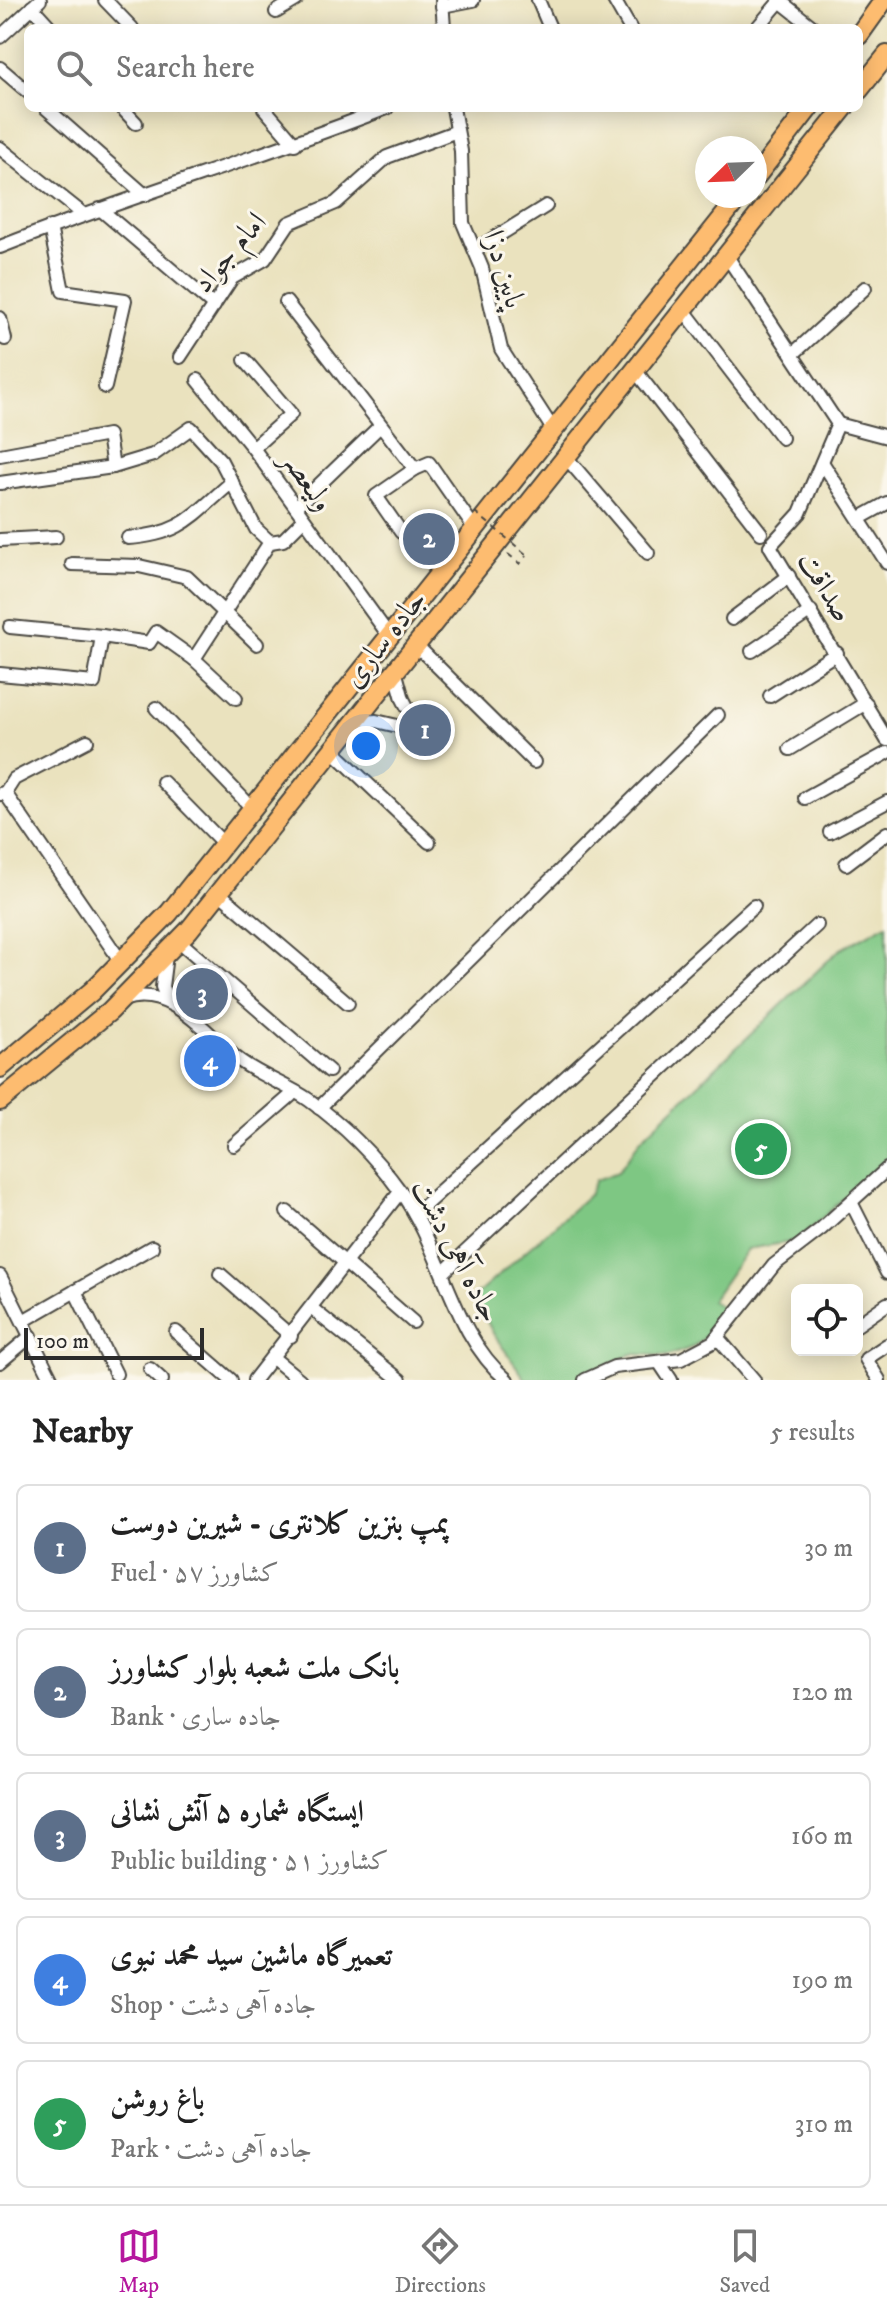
<!DOCTYPE html>
<meta charset="utf-8">
<style>
:root{--surface:#fff;--page:#f6f6f6;--text:#222;--muted:#767676;--line:#e0e0e0;--accent:#b5179e}
body{margin:0;font-family:"IM FELL DW Pica",Amiri,serif;background:var(--page);color:var(--text)}
.controls{position:absolute;right:24px;bottom:24px;display:grid;overflow:hidden;border-radius:12px;box-shadow:0 4px 20px #0003}
.controls button{width:72px;height:72px;display:grid;place-items:center;padding:0;border:0;border-bottom:2px solid var(--line);background:var(--surface);color:var(--text);font:40px sans-serif}
.compass{position:absolute;left:695px;top:136px;width:72px;height:72px;border-radius:50%;background:var(--surface);box-shadow:0 4px 20px #0003;rotate:247deg}
.scale{position:absolute;left:24px;bottom:20px;width:180px;box-sizing:border-box;padding-left:8px;border:4px solid #2b2b2b;border-top:0;font-size:22px;line-height:28px;white-space:nowrap;color:#2b2b2b;-webkit-text-stroke:6px #fbf7ec;paint-order:stroke}
.you{position:absolute;left:366px;top:746px;width:28px;height:28px;margin:-20px;border:6px solid #fff;border-radius:50%;background:#1a73e8;box-shadow:0 0 0 12px #1a73e833}
.badge{display:grid;place-items:center;width:52px;height:52px;border-radius:50%;background:var(--accent);color:#fff;font-size:26px;font-weight:700}
.pin{position:absolute;translate:-50% -50%;border:4px solid #fff;box-shadow:0 2px 8px #0006}
.list{margin:0;padding:0;list-style:none}
h2{display:flex;justify-content:space-between;align-items:center;height:104px;margin:0;padding:0 32px;font-size:34px}
h2 small{font-size:26px;font-weight:400;color:var(--muted)}
.list li{display:grid;grid-template-columns:52px 1fr auto;gap:24px;align-items:center;box-sizing:border-box;height:128px;margin:0 16px 16px;padding:0 16px;border:2px solid var(--line);border-radius:12px}
.list b{display:block;font-size:30px;white-space:nowrap}
.list p{margin:0;font-size:26px;white-space:nowrap;color:var(--muted)}
.list em{font-size:26px;font-style:normal;color:var(--muted)}
.icon{flex:none;width:44px;height:44px;fill:none;stroke:currentColor;stroke-width:2;stroke-linecap:round;stroke-linejoin:round}
.map{position:relative;flex:none;width:887px;height:1380px;overflow:hidden}
.search{position:absolute;background:var(--surface);box-shadow:0 4px 20px #0003;left:24px;right:24px;top:24px;height:88px;display:flex;align-items:center;gap:20px;box-sizing:border-box;padding:0 28px;border-radius:12px;color:var(--muted);font-size:30px}
.sheet{height:824px;background:var(--surface)}
nav{display:flex;justify-content:space-around;align-items:center;box-sizing:border-box;height:112px;border-top:2px solid var(--line);background:var(--surface);font-size:22px;color:var(--muted)}
nav a{display:grid;justify-items:center;gap:4px}
nav .on{color:var(--accent)}
.map>svg:first-child{display:block}
.green{fill:#7ec783;stroke:#547957;stroke-width:2}
.lines{fill:none;stroke-linecap:round;stroke-linejoin:round}
.minor-casing{stroke:#484641;stroke-width:16}
.highway-casing{stroke:#484641;stroke-width:22}
.path{stroke:#484641;stroke-width:2;stroke-dasharray:6 6;stroke-linecap:butt}
.minor{stroke:#fff;stroke-width:12}
.highway{stroke:#fdbc6f;stroke-width:18}
.path-bridge{stroke:#484641;stroke-width:2;stroke-dasharray:6 6;stroke-linecap:butt}
.labels{text-anchor:middle;stroke-width:6;stroke-linejoin:round;paint-order:stroke}
.street-label{font-size:30px;fill:#2b2b2b;stroke:#fbf7ec}
</style>
<div class="map">
<svg width="887" height="1380" viewBox="0 0 887 1380">
<rect width="100%" height="100%" fill="#fbf7ec"/>
<filter id="ink" filterUnits="userSpaceOnUse"><feTurbulence type="fractalNoise" baseFrequency=".0125" numOctaves="2"/><feDisplacementMap in="SourceGraphic" scale="16" xChannelSelector="R" yChannelSelector="G"/><feConvolveMatrix kernelMatrix="1 2 1 2 8 2 1 2 1" color-interpolation-filters="sRGB"/></filter>
<filter id="wash" filterUnits="userSpaceOnUse"><feTurbulence type="fractalNoise" baseFrequency=".006" numOctaves="4" result="noise"/><feDisplacementMap in="SourceGraphic" scale="32" xChannelSelector="R" yChannelSelector="G"/><feGaussianBlur stdDeviation="1.8" result="paint"/><feColorMatrix in="noise" values="0 0 0 0 0 0 0 0 0 0 0 0 0 0 0 0 0 1.4 0 .05"/><feComposite in="paint" operator="in"/></filter>
<g filter="url(#wash)">
<rect width="100%" height="100%" fill="#eae2be"/>
<!-- green -->
<path class="green" d="M887,924V1159L797,1241L747,1249L711,1301L729,1311L727,1318L693,1347L668,1356L632,1354L577,1380H526L494,1335L474,1297L589,1195L596,1180L618,1172L641,1139L839,950Z"/>
</g>
<g filter="url(#ink)">
<g class="lines">
<!-- minor casing -->
<g class="minor-casing">
<g id="minor">
<path d="M105,0L132,28"/>
<path d="M442,0L444,28"/>
<path d="M538,0L550,28"/>
<path d="M614,0L630,28"/>
<path d="M442,6L473,0"/>
<path d="M32,7L51,28"/>
<path d="M276,12L296,0"/>
<path d="M757,28L780,1L814,28"/>
<path d="M0,37L40,0"/>
<path d="M0,68L28,92"/>
<path d="M46,108L145,195"/>
<path d="M122,108L136,123"/>
<path d="M264,108L295,144"/>
<path d="M453,108L461,151L463,223L482,268L501,349L554,431"/>
<path d="M0,148L83,214"/>
<path d="M100,209L214,306"/>
<path d="M50,227L63,291L125,300L105,387"/>
<path d="M0,247C128,196 260,158 387,108"/>
<path d="M475,250L546,206"/>
<path d="M726,255L838,424L800,513L770,546L887,740"/>
<path d="M286,302L415,469L429,463L475,529"/>
<path d="M683,309L782,438"/>
<path d="M0,318L5,339"/>
<path d="M793,354L865,288"/>
<path d="M180,357L232,278L265,259L289,223L336,203L387,157L457,131"/>
<path d="M245,360L291,414L253,448"/>
<path d="M634,369L761,533"/>
<path d="M198,380L253,448L390,637"/>
<path d="M838,424L887,437"/>
<path d="M0,455L108,435L113,467"/>
<path d="M565,456L648,553"/>
<path d="M822,462L887,563"/>
<path d="M0,483L113,467L153,455L191,428L221,461L256,529L270,542"/>
<path d="M296,507L380,426"/>
<path d="M860,518L887,503"/>
<path d="M401,532L376,496L415,469"/>
<path d="M128,538C183,534 192,516 232,482"/>
<path d="M0,540L56,537"/>
<path d="M72,564L139,566L187,577L257,644"/>
<path d="M732,619L789,576"/>
<path d="M10,627L102,636"/>
<path d="M414,643L534,762"/>
<path d="M752,651L811,611"/>
<path d="M194,659L236,698"/>
<path d="M0,674L94,683L102,636L149,643L156,632L194,659L270,542L283,540L304,519"/>
<path d="M770,696L837,653"/>
<path d="M156,708L253,809"/>
<path d="M354,723L376,721L406,728L413,718L403,699L395,670"/>
<path d="M790,749L866,703"/>
<path d="M333,751L429,842"/>
<path d="M163,782L224,844"/>
<path d="M5,793L14,779L87,741"/>
<path d="M0,794L5,793L122,963"/>
<path d="M805,798L887,753"/>
<path d="M830,832L887,802"/>
<path d="M846,864L887,833"/>
<path d="M219,893L348,1003"/>
<path d="M179,941L329,1071"/>
<path d="M166,955L162,987L168,1001"/>
<path d="M123,1000C168,983 204,1031 235,1057C257,1075 286,1084 309,1100C345,1126 374,1155 400,1191C443,1249 451,1333 507,1380"/>
<path d="M319,1108L718,715"/>
<path d="M234,1145L295,1092"/>
<path d="M851,1202L887,1273"/>
<path d="M287,1212L413,1322"/>
<path d="M415,1214L754,906"/>
<path d="M444,1272L817,925"/>
<path d="M220,1274L291,1336"/>
<path d="M0,1276L52,1380"/>
<path d="M75,1291L116,1374"/>
<path d="M311,1308L400,1380"/>
<path d="M23,1321L152,1247"/>
<path d="M857,1325L887,1304"/>
<path d="M176,1332L231,1380"/>
<path d="M717,1337L754,1380"/>
<path d="M273,1358L300,1380"/>
<path d="M0,1362L31,1336"/>
<path d="M659,1362L671,1380"/>
<path d="M150,1369L162,1380"/>
<path d="M254,1380L400,1192"/>
<path d="M585,1380L614,1367L681,1359L713,1342L774,1265L821,1229L887,1169"/>
<path d="M879,1380L866,1359L887,1345"/>
</g>
</g>
<!-- highway casing -->
<g class="highway-casing">
<g id="highway">
<path d="M859,35L884,0"/>
<path d="M859,90L887,55"/>
<path d="M755,178L809,108"/>
<path d="M0,1068L92,991L169,913L740,196"/>
<path d="M0,1101L110,1011L189,930L844,108"/>
</g>
</g>
<!-- path -->
<path class="path" d="M508,554L520,564L527,555"/>
<!-- minor -->
<use href="#minor" class="minor"/>
<!-- highway -->
<use href="#highway" class="highway"/>
<!-- path-bridge -->
<path class="path-bridge" d="M475,512L527,555"/>
</g>
</g>
<g class="labels">
<!-- street labels -->
<g class="street-label">
<text transform="translate(229 252) rotate(-49)" y="10">امام جواد</text>
<text transform="translate(505 269) rotate(73)" y="10">پایین دزا</text>
<text transform="translate(308 480) rotate(55)" y="10">ولیعصر</text>
<text transform="translate(826 586) rotate(58)" y="10">صداقت</text>
<text transform="translate(384 638) rotate(-52)" y="10">جاده ساری</text>
<text transform="translate(457 1250) rotate(62)" y="10">جاده آهی دشت</text>
</g>
</g>
</svg>
<div class="controls">
<button><svg class="icon" aria-label="locate" viewBox="0 0 24 24"><circle cx="12" cy="12" r="6"/><path d="M12 2v4M12 18v4M2 12h4M18 12h4"/></svg></button>
</div>
<svg class="compass" viewBox="-18 -18 36 36"><path d="M0-13l5 13h-10z" fill="#e53935"/><path d="M0 13l5-13h-10z" fill="#767676"/></svg>
<div class="scale">100 m</div>
<div class="you"></div>
<div class="pin badge" style="left:425px;top:730px;background:#5c6f8a">1</div>
<div class="pin badge" style="left:429px;top:539px;background:#5c6f8a">2</div>
<div class="pin badge" style="left:202px;top:994px;background:#5c6f8a">3</div>
<div class="pin badge" style="left:210px;top:1061px;background:#3f7fe0">4</div>
<div class="pin badge" style="left:761px;top:1149px;background:#2e9e5b">5</div>
<div class="search"><svg class="icon" aria-label="search" viewBox="0 0 24 24"><circle cx="10" cy="10" r="6"/><path d="M15 15l6 6"/></svg>Search here</div>
</div>
<section class="sheet">
<h2>Nearby<small>5 results</small></h2>
<ul class="list">
<li><span class="badge" style="background:#5c6f8a">1</span><div><b>پمپ بنزین کلانتری - شیرین دوست</b><p>Fuel · کشاورز ۵۷</p></div><em>30 m</em></li>
<li><span class="badge" style="background:#5c6f8a">2</span><div><b>بانک ملت شعبه بلوار کشاورز</b><p>Bank · جاده ساری</p></div><em>120 m</em></li>
<li><span class="badge" style="background:#5c6f8a">3</span><div><b>ایستگاه شماره ۵ آتش نشانی</b><p>Public building · کشاورز ۵۱</p></div><em>160 m</em></li>
<li><span class="badge" style="background:#3f7fe0">4</span><div><b>تعمیرگاه ماشین سید محمد نبوی</b><p>Shop · جاده آهی دشت</p></div><em>190 m</em></li>
<li><span class="badge" style="background:#2e9e5b">5</span><div><b>باغ روشن</b><p>Park · جاده آهی دشت</p></div><em>310 m</em></li>
</ul>
</section>
<nav>
<a class="on"><svg class="icon" aria-label="map" viewBox="0 0 24 24"><path d="M3 6l6-2 6 2 6-2v14l-6 2-6-2-6 2zM9 4v14M15 6v14"/></svg>Map</a>
<a><svg class="icon" aria-label="directions" viewBox="0 0 24 24"><path d="M12 3l9 9-9 9-9-9zM9 14v-3h6M13 9l2 2-2 2"/></svg>Directions</a>
<a><svg class="icon" aria-label="saved" viewBox="0 0 24 24"><path d="M7 4h10v16l-5-4-5 4z"/></svg>Saved</a>
</nav>
